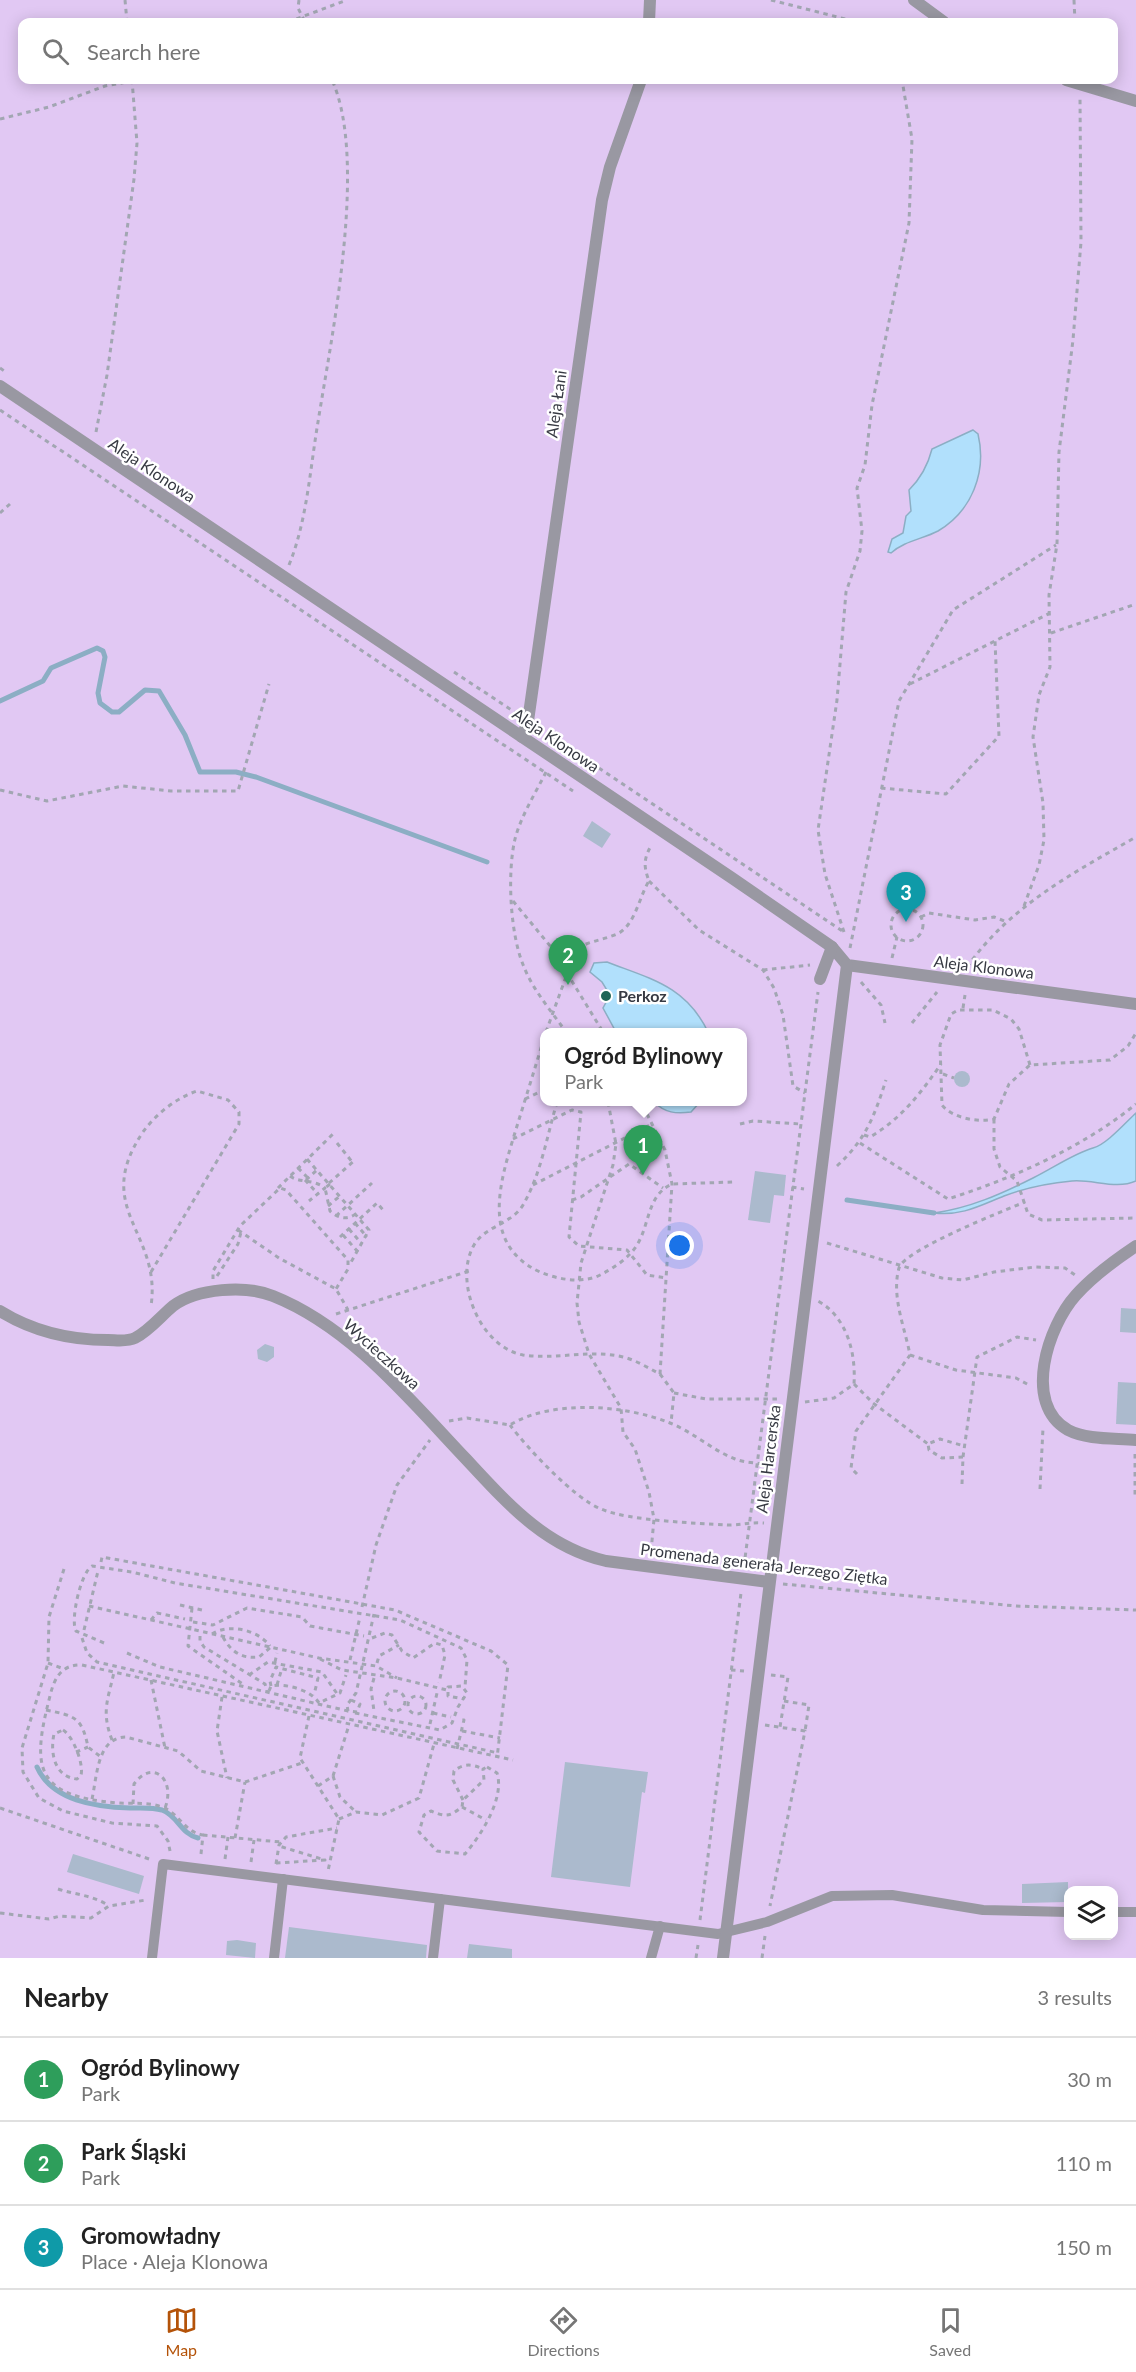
<!DOCTYPE html>
<meta charset="utf-8">
<style>
:root{--surface:#fff;--page:#f6f6f6;--text:#222;--muted:#767676;--line:#e0e0e0;--accent:#b45309}
body{margin:0;font-family:Lato,sans-serif;background:var(--page);color:var(--text)}
.controls{position:absolute;right:18px;bottom:18px;display:grid;overflow:hidden;border-radius:12px;box-shadow:0 3px 15px #0003}
.controls button{width:54px;height:54px;display:grid;place-items:center;padding:0;border:0;border-bottom:2px solid var(--line);background:var(--surface);color:var(--text);font:30px sans-serif}
.you{position:absolute;left:680px;top:1246px;width:21px;height:21px;margin:-15px;border:4px solid #fff;border-radius:50%;background:#1a73e8;box-shadow:0 0 0 9px #1a73e833}
.badge{display:grid;place-items:center;width:39px;height:39px;border-radius:50%;background:var(--accent);color:#fff;font-size:20px;font-weight:700}
.pin{position:absolute;translate:-50% -50px;filter:drop-shadow(0 2px 3px #0008)}
.pin::after{content:'';position:absolute;top:32px;width:21px;height:18px;background:inherit;clip-path:polygon(0 0,100% 0,50% 100%)}
.popup{position:absolute;left:540px;top:1028px;width:207px;height:78px;box-sizing:border-box;display:grid;place-content:center;border-radius:12px;background:var(--surface);filter:drop-shadow(0 2px 4px #0005);font-size:20px;white-space:nowrap;color:var(--muted)}
.popup b{font-size:22px;color:var(--text)}
.popup::after{content:'';position:absolute;left:50%;top:100%;margin-left:-12px;border:12px solid transparent;border-top-color:var(--surface)}
.list{margin:0;padding:0;list-style:none}
h2{display:flex;justify-content:space-between;align-items:center;height:78px;margin:0;padding:0 24px;font-size:26px}
h2 small{font-size:20px;font-weight:400;color:var(--muted)}
.list li{display:grid;grid-template-columns:39px 1fr auto;gap:18px;align-items:center;box-sizing:border-box;height:84px;padding:0 24px;border-top:2px solid var(--line)}
.list b{display:block;font-size:22px;white-space:nowrap}
.list p{margin:0;font-size:20px;white-space:nowrap;color:var(--muted)}
.list em{font-size:20px;font-style:normal;color:var(--muted)}
.icon{flex:none;width:33px;height:33px;fill:none;stroke:currentColor;stroke-width:2;stroke-linecap:round;stroke-linejoin:round}
.map{position:relative;flex:none;width:1136px;height:1958px;overflow:hidden}
.search{position:absolute;background:var(--surface);box-shadow:0 3px 15px #0003;left:18px;right:18px;top:18px;height:66px;display:flex;align-items:center;gap:15px;box-sizing:border-box;padding:0 21px;border-radius:12px;color:var(--muted);font-size:22px}
.sheet{height:330px;background:var(--surface)}
nav{display:flex;justify-content:space-around;align-items:center;box-sizing:border-box;height:84px;border-top:2px solid var(--line);background:var(--surface);font-size:16px;color:var(--muted)}
nav a{display:grid;justify-items:center;gap:3px}
nav .on{color:var(--accent)}
.map>svg:first-child{display:block}
.green{fill:#e1c8f3;fill-rule:evenodd}
.water{fill:#b1e0fc;stroke:#8caec4;stroke-width:1.5}
.lines{fill:none;stroke-linecap:round;stroke-linejoin:round}
.stream{stroke:#8caec4;stroke-width:5}
.building{fill:#abbacd}
.path{stroke:#a2a6b2;stroke-width:3;stroke-dasharray:4.5 4.5;stroke-linecap:butt}
.lane{stroke:#9998a2;stroke-width:10}
.street{stroke:#9998a2;stroke-width:12}
.poi-dot{fill:#1e6456;stroke:#fff;stroke-width:2}
.labels{text-anchor:middle;stroke-width:5;stroke-linejoin:round;paint-order:stroke}
.street-label{font-size:16px;fill:#373a43;stroke:#fff}
.poi-label{font-size:16px;font-weight:bold;fill:#373a43;stroke:#fff;text-anchor:start}
</style>
<div class="map">
<svg width="1136" height="1958" viewBox="0 0 1136 1958">
<rect width="100%" height="100%" fill="#ecf0fe"/>
<!-- green -->
<path class="green" d="M0,0H1136V1958H0ZM22,22H1114V80H22ZM544,1032H742V1102H544ZM1068,1890H1114V1936H1068Z"/>
<!-- water -->
<g class="water">
<path d="M973,430L978,434C987,472 972,511 938,531C923,539 904,541 891,553L888,552L892,539L903,533L906,516L911,511L909,490C921,478 928,465 932,449Z"/>
<path d="M607,962C651,979 686,986 708,1032H616L603,1008L610,995L602,982L590,972L594,963Z"/>
<path d="M654,1102H700L691,1112C676,1114 665,1113 654,1102Z"/>
<path d="M1136,1113V1181C1116,1190 1093,1179 1072,1181C1050,1183 1025,1188 1004,1196C979,1206 962,1216 934,1213C970,1208 1001,1194 1033,1178C1053,1168 1075,1153 1093,1148C1106,1145 1126,1122 1136,1113Z"/>
</g>
<g class="lines">
<!-- stream -->
<g class="stream">
<path d="M0,701L43,681L51,668L97,648L103,651L105,657L98,693L100,703L112,712H119L145,690L159,691L185,735L200,772H236L256,777L487,862"/>
<path d="M847,1200L934,1213"/>
<path d="M37,1767C52,1801 96,1807 130,1808C140,1808 152,1807 162,1810C178,1816 181,1834 198,1838"/>
</g>
</g>
<!-- building -->
<g class="building">
<path d="M592,821L611,834L602,848L583,836Z"/>
<circle cx="962" cy="1079" r="8"/>
<path d="M755,1171L786,1175L784,1196L774,1195L770,1223L748,1220Z"/>
<path d="M1121,1308L1136,1309V1333L1120,1332Z"/>
<path d="M265,1344L274,1347V1357L267,1362L258,1359L257,1350Z"/>
<path d="M1118,1382L1136,1383V1425L1116,1424Z"/>
<path d="M565,1762L648,1772L645,1793L642,1792L630,1887L551,1877Z"/>
<path d="M73,1854L144,1876L139,1894L67,1872Z"/>
<path d="M1068,1882V1902L1022,1903V1884Z"/>
<path d="M289,1927L427,1945L426,1958H285Z"/>
<path d="M237,1940L256,1943L255,1958L226,1955L227,1941Z"/>
<path d="M469,1944L512,1949V1958H467Z"/>
</g>
<g class="lines">
<!-- path -->
<g class="path">
<path d="M125,0L127,22"/>
<path d="M299,0L298,8L305,22"/>
<path d="M771,0L857,22"/>
<path d="M1074,0L1075,22"/>
<path d="M288,22L347,0"/>
<path d="M0,119L49,107L105,86L138,80"/>
<path d="M0,368L7,373"/>
<path d="M0,410L573,791"/>
<path d="M96,432L107,375L134,179L137,143L132,80"/>
<path d="M0,513L10,504"/>
<path d="M289,565C307,521 310,469 318,422C332,334 368,160 332,80"/>
<path d="M1051,633L1136,604"/>
<path d="M454,672L516,713"/>
<path d="M910,684L1050,613"/>
<path d="M539,728L844,932"/>
<path d="M546,772C535,794 521,816 515,839C507,873 510,935 524,967C533,990 552,1012 566,1032"/>
<path d="M881,788L946,794L999,736L995,641"/>
<path d="M0,790L47,801L123,786L171,791H238L269,684"/>
<path d="M649,881L699,930L763,970L774,988L783,1015L793,1086L805,1093"/>
<path d="M513,901L551,947L603,1032"/>
<path d="M1024,906L1039,865L1044,840L1043,803L1033,737L1039,695L1050,667L1049,595L1057,544L1059,452L1073,340L1081,242L1080,97"/>
<circle cx="907" cy="925" r="16"/>
<path d="M921,917L929,913L975,920L994,917L1007,922"/>
<path d="M844,932L825,874L818,830L837,700L846,592L860,551L862,531L857,488L865,465L872,405L909,223L912,139L902,80"/>
<path d="M850,948L899,701L953,610L1056,545"/>
<path d="M892,958L897,937"/>
<path d="M967,967C1010,906 1073,873 1136,837"/>
<path d="M763,970L810,965"/>
<path d="M861,982L881,1005L885,1023"/>
<path d="M963,1008L965,995"/>
<path d="M912,1023L937,992"/>
<path d="M546,1032L576,949C589,941 603,940 617,934C635,926 639,897 649,881C643,865 644,858 652,844"/>
<path d="M544,1038C535,1068 526,1097 517,1126C502,1176 477,1243 540,1272C559,1280 584,1284 602,1274C615,1267 629,1258 637,1245C650,1224 647,1195 672,1184L734,1182"/>
<path d="M1030,1065L1019,1029L1011,1019L993,1010H958L951,1014L940,1045L942,1105C952,1118 979,1123 994,1119L1009,1084L1030,1065L1110,1060L1128,1046L1136,1033"/>
<path d="M943,1074L954,1078"/>
<path d="M525,1099L544,1090"/>
<path d="M557,1102C547,1136 541,1174 523,1205C512,1224 485,1226 474,1245C453,1281 480,1347 523,1355C556,1360 590,1349 623,1357C636,1360 648,1368 660,1374L672,1184L665,1150L641,1102"/>
<path d="M608,1102L616,1144L613,1165L581,1263L577,1303L579,1322L589,1354L621,1408L623,1432L635,1449L649,1492L654,1519L651,1552"/>
<path d="M994,1119V1149L1000,1167L1017,1181L1028,1214L1042,1220L1136,1218"/>
<path d="M740,1124L753,1121L800,1124"/>
<path d="M864,1135L870,1137C901,1119 921,1093 941,1064"/>
<path d="M513,1139L572,1110L581,1112L569,1237L579,1246L627,1250L647,1275L666,1278"/>
<path d="M337,1143L353,1163"/>
<path d="M860,1143L948,1199C1013,1178 1082,1148 1136,1104"/>
<path d="M307,1159L369,1230L350,1264"/>
<path d="M837,1166C866,1139 874,1117 886,1080"/>
<path d="M298,1168L308,1178"/>
<path d="M290,1176C299,1183 314,1179 325,1188L309,1201"/>
<path d="M305,1180L318,1194"/>
<path d="M306,1180L317,1170"/>
<path d="M329,1183L355,1160"/>
<path d="M330,1184L325,1188L330,1211C338,1218 347,1221 357,1213"/>
<path d="M533,1185L652,1124"/>
<path d="M792,1187L804,1189"/>
<path d="M278,1188L334,1133"/>
<path d="M572,1200L581,1197L629,1164L663,1188"/>
<path d="M328,1206L341,1195"/>
<path d="M336,1216L372,1183"/>
<path d="M355,1223L367,1237"/>
<path d="M349,1229L362,1244"/>
<path d="M238,1230L279,1258L336,1289L348,1310"/>
<path d="M343,1235L358,1252"/>
<path d="M340,1237L377,1203L384,1211"/>
<path d="M827,1243L942,1278L963,1280L994,1272L1035,1267L1065,1268L1075,1275"/>
<path d="M151,1272L239,1124V1112L228,1100L197,1091C176,1098 156,1114 143,1132C91,1209 162,1232 151,1306"/>
<path d="M217,1276L238,1244L241,1232"/>
<path d="M213,1279V1271L240,1226L280,1188L286,1190L348,1260V1269L336,1289"/>
<path d="M336,1314L469,1271"/>
<path d="M910,1355L956,1370L1016,1378L1029,1385"/>
<path d="M660,1374L674,1393L671,1423"/>
<path d="M854,1384L873,1403L928,1444"/>
<path d="M674,1393L706,1399H778"/>
<path d="M805,1402L834,1398L854,1384C856,1353 847,1317 818,1301"/>
<path d="M449,1421L467,1418L510,1425C552,1399 626,1405 670,1423C693,1432 712,1450 735,1459C745,1463 759,1463 771,1465"/>
<path d="M510,1425C527,1448 575,1499 601,1509C629,1521 696,1523 728,1525C741,1525 751,1522 764,1523"/>
<path d="M1135,1454V1497"/>
<path d="M963,1457L942,1458L929,1450L928,1444L940,1439L964,1446"/>
<path d="M857,1474L851,1468L856,1431L910,1355C905,1328 891,1296 899,1268C904,1250 1003,1211 1025,1202"/>
<path d="M962,1484L963,1457L977,1357L1017,1337L1036,1340"/>
<path d="M1040,1489L1043,1428"/>
<path d="M101,1562L102,1557L395,1610L491,1651L508,1665L497,1758"/>
<path d="M744,1566L818,992"/>
<path d="M64,1569L49,1617L48,1663L22,1748L23,1772L39,1798L63,1811L112,1823L157,1826L168,1841L170,1851"/>
<path d="M783,1584L1016,1606L1136,1610"/>
<path d="M180,1605L206,1611"/>
<path d="M89,1606L319,1658L376,1666L397,1678"/>
<path d="M362,1607L376,1545L397,1485L430,1440"/>
<path d="M192,1608L188,1646L244,1685"/>
<path d="M151,1620L157,1613L185,1619"/>
<path d="M193,1622L213,1625L247,1608L302,1617L310,1626L364,1636"/>
<path d="M84,1630L98,1571"/>
<path d="M212,1634C229,1623 258,1630 270,1646"/>
<path d="M200,1636V1641L204,1647L265,1684L267,1691"/>
<path d="M223,1637C231,1652 242,1659 259,1657L271,1647"/>
<path d="M82,1638L87,1653L97,1662L498,1753"/>
<path d="M372,1638L385,1633L392,1635L402,1651L413,1658L435,1643L442,1645L445,1655L439,1683"/>
<path d="M104,1643L76,1631C70,1620 81,1572 92,1566L132,1572L175,1583L400,1620L461,1648L467,1660L465,1687"/>
<path d="M127,1653L160,1667L348,1711"/>
<path d="M320,1659L342,1670L397,1678L447,1690"/>
<path d="M350,1660L360,1617"/>
<path d="M275,1662L277,1653"/>
<path d="M48,1663L64,1669"/>
<path d="M377,1663L379,1656L399,1645"/>
<path d="M731,1670L744,1671"/>
<path d="M249,1675L268,1662L322,1672L338,1695"/>
<path d="M771,1675L788,1677L780,1727"/>
<path d="M374,1678L371,1689L374,1711"/>
<path d="M151,1680L165,1748"/>
<path d="M277,1685L282,1668"/>
<path d="M271,1686L270,1681L276,1667L318,1678L314,1695"/>
<path d="M269,1691L271,1686C286,1683 311,1690 319,1703L340,1693L346,1675"/>
<circle cx="395" cy="1701" r="10"/>
<circle cx="417" cy="1705" r="9"/>
<path d="M222,1697L217,1731L227,1778"/>
<path d="M351,1700L360,1704L357,1712L348,1711L347,1705L356,1693L374,1614"/>
<path d="M784,1701L809,1705L805,1731"/>
<path d="M46,1710C76,1716 82,1718 88,1747L101,1757"/>
<path d="M355,1713L440,1730L452,1723L458,1707L467,1693L462,1686L448,1687V1696L464,1699"/>
<path d="M433,1713L451,1717"/>
<path d="M309,1716L300,1758L339,1819L328,1871"/>
<path d="M430,1724L437,1693"/>
<path d="M765,1725L805,1731L770,1906"/>
<path d="M63,1730C73,1736 84,1764 81,1775L77,1779C54,1777 50,1752 54,1734Z"/>
<path d="M462,1731L500,1738"/>
<path d="M112,1740C101,1711 108,1700 114,1672"/>
<path d="M457,1749L464,1720H460"/>
<path d="M76,1752L88,1747"/>
<path d="M487,1767L497,1773C505,1798 481,1835 465,1854L437,1851L419,1832L424,1815L431,1811C446,1817 449,1817 462,1807L463,1800L484,1780L483,1769Z"/>
<path d="M333,1776L340,1797L356,1812"/>
<path d="M318,1786L333,1776L349,1725"/>
<path d="M92,1799C97,1777 97,1737 126,1737L178,1751L201,1771L245,1782L302,1763"/>
<path d="M463,1800L453,1780L454,1771C464,1763 472,1764 483,1769"/>
<path d="M133,1804L134,1784C153,1758 176,1780 165,1808"/>
<path d="M462,1807L486,1820"/>
<path d="M0,1808L152,1860"/>
<path d="M339,1819L356,1812L382,1815L419,1798L434,1744"/>
<path d="M203,1835L281,1842"/>
<path d="M235,1838L245,1782"/>
<path d="M201,1854L203,1835C183,1832 179,1811 159,1806C146,1802 131,1804 118,1803C35,1796 31,1769 50,1696C54,1679 61,1664 82,1665L513,1760"/>
<path d="M225,1859L228,1837"/>
<path d="M251,1862L254,1840"/>
<path d="M276,1863L325,1860L279,1846"/>
<path d="M276,1864L279,1845L286,1837L337,1828"/>
<path d="M58,1889C76,1895 93,1895 109,1906"/>
<path d="M0,1913L49,1919L60,1916L91,1918L109,1906L146,1900"/>
<path d="M700,1920L741,1593"/>
<path d="M696,1958L698,1945"/>
<path d="M762,1958L765,1936"/>
</g>
<!-- lane -->
<g class="lane">
<path d="M1114,1912H1136"/>
<path d="M152,1958L163,1864L718,1934L767,1922L832,1896L892,1895L983,1910L1068,1912"/>
<path d="M274,1958L283,1879"/>
<path d="M433,1958L440,1899"/>
<path d="M651,1958L660,1926"/>
</g>
<!-- street -->
<g class="street">
<path d="M914,0L944,22"/>
<path d="M649,22L650,0"/>
<path d="M1066,80L1136,101"/>
<path d="M0,386L732,878L832,947L847,965L1136,1004"/>
<path d="M522,737L528,721L602,200L610,167L641,80"/>
<path d="M820,979L832,947"/>
<path d="M0,1311C34,1332 69,1340 108,1340C116,1340 127,1342 135,1338C149,1331 161,1316 173,1306C197,1288 246,1285 273,1296C351,1327 410,1400 466,1459C507,1503 545,1547 606,1561L769,1582"/>
<path d="M1136,1440C1115,1438 1087,1440 1068,1430C1022,1404 1048,1326 1076,1295C1093,1276 1115,1260 1136,1246"/>
<path d="M723,1958L847,965"/>
</g>
</g>
<!-- markers -->
<circle class="poi-dot" cx="606" cy="996" r="6"/>
<g class="labels">
<!-- street labels -->
<g class="street-label">
<text transform="translate(556 404) rotate(-82)" y="6">Aleja Łani</text>
<text transform="translate(152 470) rotate(34)" y="6">Aleja Klonowa</text>
<text transform="translate(556 740) rotate(34)" y="6">Aleja Klonowa</text>
<text transform="translate(984 967) rotate(7)" y="6">Aleja Klonowa</text>
<text transform="translate(382 1354) rotate(42)" y="6">Wycieczkowa</text>
<text transform="translate(768 1459) rotate(-83)" y="6">Aleja Harcerska</text>
<text transform="translate(764 1564) rotate(7)" y="6">Promenada generała Jerzego Ziętka</text>
</g>
<!-- poi labels -->
<g class="poi-label">
<text x="618" y="1002">Perkoz</text>
</g>
</g>
</svg>
<div class="controls">
<button><svg class="icon" aria-label="layers" viewBox="0 0 24 24"><path d="M12 4l9 5-9 5-9-5zM3 14l9 5 9-5"/></svg></button>
</div>
<div class="you"></div>
<div class="pin badge" style="left:643px;top:1175px;background:#2e9e5b">1</div>
<div class="popup"><b>Ogród Bylinowy</b>Park</div>
<div class="pin badge" style="left:568px;top:985px;background:#2e9e5b">2</div>
<div class="pin badge" style="left:906px;top:922px;background:#0f9aa8">3</div>
<div class="search"><svg class="icon" aria-label="search" viewBox="0 0 24 24"><circle cx="10" cy="10" r="6"/><path d="M15 15l6 6"/></svg>Search here</div>
</div>
<section class="sheet">
<h2>Nearby<small>3 results</small></h2>
<ul class="list">
<li><span class="badge" style="background:#2e9e5b">1</span><div><b>Ogród Bylinowy</b><p>Park</p></div><em>30 m</em></li>
<li><span class="badge" style="background:#2e9e5b">2</span><div><b>Park Śląski</b><p>Park</p></div><em>110 m</em></li>
<li><span class="badge" style="background:#0f9aa8">3</span><div><b>Gromowładny</b><p>Place · Aleja Klonowa</p></div><em>150 m</em></li>
</ul>
</section>
<nav>
<a class="on"><svg class="icon" aria-label="map" viewBox="0 0 24 24"><path d="M3 6l6-2 6 2 6-2v14l-6 2-6-2-6 2zM9 4v14M15 6v14"/></svg>Map</a>
<a><svg class="icon" aria-label="directions" viewBox="0 0 24 24"><path d="M12 3l9 9-9 9-9-9zM9 14v-3h6M13 9l2 2-2 2"/></svg>Directions</a>
<a><svg class="icon" aria-label="saved" viewBox="0 0 24 24"><path d="M7 4h10v16l-5-4-5 4z"/></svg>Saved</a>
</nav>
